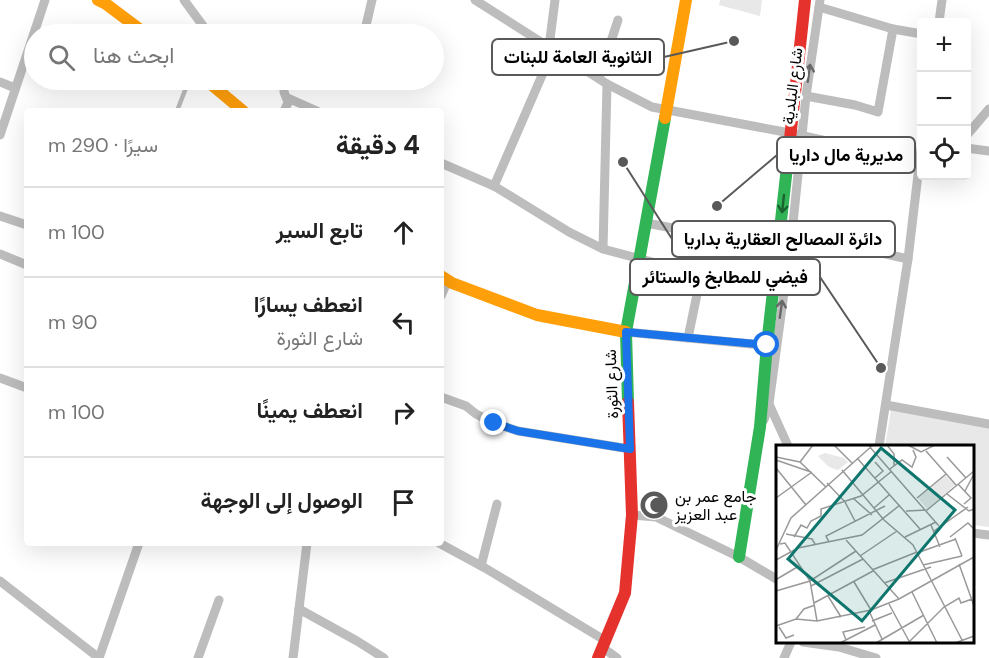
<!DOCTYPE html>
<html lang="ar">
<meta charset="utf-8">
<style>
:root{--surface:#fff;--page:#f2f2f2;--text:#222;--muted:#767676;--line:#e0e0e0}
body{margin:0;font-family:"DM Sans",Vazirmatn,sans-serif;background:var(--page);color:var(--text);direction:rtl}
.controls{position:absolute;right:18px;top:18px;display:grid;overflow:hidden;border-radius:6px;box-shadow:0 6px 24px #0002}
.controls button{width:54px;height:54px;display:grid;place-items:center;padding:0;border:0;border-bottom:2px solid var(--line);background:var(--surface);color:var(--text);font:30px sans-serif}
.stop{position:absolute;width:18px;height:18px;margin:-14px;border:4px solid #1a73e8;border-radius:50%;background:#fff}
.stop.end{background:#1a73e8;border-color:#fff;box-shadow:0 2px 6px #0008}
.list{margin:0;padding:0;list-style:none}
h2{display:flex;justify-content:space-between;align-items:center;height:78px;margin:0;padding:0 24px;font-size:26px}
h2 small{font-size:20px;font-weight:400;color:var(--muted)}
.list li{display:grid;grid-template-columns:39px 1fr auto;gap:18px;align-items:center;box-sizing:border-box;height:90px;padding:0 24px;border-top:2px solid var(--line)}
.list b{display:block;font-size:22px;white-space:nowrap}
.list p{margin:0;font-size:20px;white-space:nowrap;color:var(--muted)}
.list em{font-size:20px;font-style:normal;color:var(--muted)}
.icon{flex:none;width:33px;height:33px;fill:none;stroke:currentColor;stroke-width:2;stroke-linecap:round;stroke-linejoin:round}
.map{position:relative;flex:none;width:989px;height:658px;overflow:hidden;direction:ltr}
.search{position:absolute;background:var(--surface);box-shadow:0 6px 24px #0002;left:24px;top:24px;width:420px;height:66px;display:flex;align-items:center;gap:15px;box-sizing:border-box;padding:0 21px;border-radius:33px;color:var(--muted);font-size:22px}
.panel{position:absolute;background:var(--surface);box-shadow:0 6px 24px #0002;left:24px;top:108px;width:420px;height:438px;border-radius:6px;direction:rtl}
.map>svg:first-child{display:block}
.green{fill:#e8e8e8}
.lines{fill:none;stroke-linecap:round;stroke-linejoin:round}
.lane{stroke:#bdbdbd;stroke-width:4.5}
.street{stroke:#bdbdbd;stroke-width:9}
.fast{stroke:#30b455;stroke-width:12}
.slow{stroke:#ff9f0a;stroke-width:12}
.jam{stroke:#e5322d;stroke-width:12}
.oneway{stroke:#686868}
.oneway2{stroke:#1a632f}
.route{stroke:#1a73e8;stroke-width:8}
.labels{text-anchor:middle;stroke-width:6;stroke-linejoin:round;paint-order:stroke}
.street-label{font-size:16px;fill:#000;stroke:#fff}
.poi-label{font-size:16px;fill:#000;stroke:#fff;text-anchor:start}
.inset-road{fill:none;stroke:#999;stroke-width:1.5}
.view{fill:#0f766e;fill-opacity:0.15;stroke:#0f766e;stroke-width:3}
.inset-edge{fill:none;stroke:#000;stroke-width:3}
.leader{fill:none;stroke:#595959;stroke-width:2}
.callout-dot{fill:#595959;stroke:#fff;stroke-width:2}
.callout{fill:#fff;stroke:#595959;stroke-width:2}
.callout-label{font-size:18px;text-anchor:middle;font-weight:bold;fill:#000}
</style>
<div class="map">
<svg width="989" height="658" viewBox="0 0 989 658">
<rect width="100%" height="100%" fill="#fff"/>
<!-- green -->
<g class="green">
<path d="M720,0H762L760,16L719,5Z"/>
<path d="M891,410L989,427V527L973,525L972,446H885Z"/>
</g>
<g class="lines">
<!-- lane -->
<path class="lane" d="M177,111L189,80"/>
<!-- street -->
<g class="street">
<path d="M184,0L209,34"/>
<path d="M475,0L607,84L652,107L790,133L918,161"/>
<path d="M819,7L893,29L922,34"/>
<path d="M939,22L942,0"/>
<path d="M364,34L372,0"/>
<path d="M549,47L555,0"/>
<path d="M599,78L618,20"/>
<path d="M284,80V92L288,102"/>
<path d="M0,82L15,88"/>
<path d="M806,96L855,105L878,112L893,29"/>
<path d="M284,111L290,99L317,111"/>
<path d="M0,135L45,0"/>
<path d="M966,136L989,109"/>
<path d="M966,148L989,151"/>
<path d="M441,163L494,186L569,232L603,249L701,275"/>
<path d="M494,186L553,50"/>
<path d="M0,216L27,225"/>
<path d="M646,223L779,248"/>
<path d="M792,233L908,259"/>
<path d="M603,249L607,84"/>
<path d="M0,254L27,265"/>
<path d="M441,296L448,280"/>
<path d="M626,332L773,346"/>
<path d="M688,338L709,236"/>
<path d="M0,378L27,388"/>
<path d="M441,397L466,406L476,414L494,423L518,431L630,449"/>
<path d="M769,404L788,446"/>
<path d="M886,405L989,424"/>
<path d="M764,420L769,404L792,233L806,96L820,0"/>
<path d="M879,446L908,259L922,141"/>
<path d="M632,515L656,517L739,557L778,580"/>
<path d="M972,533L989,535"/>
<path d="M439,543L485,568L606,641"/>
<path d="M481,566L497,504"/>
<path d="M0,581L99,658"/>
<path d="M299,609L357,641L384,658"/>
<path d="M803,642L839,647L876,658"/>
<path d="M603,648L617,658"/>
<path d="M99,658L139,543"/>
<path d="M198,658L219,600"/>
<path d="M293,658L307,543"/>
<path d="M784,658L791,642"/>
</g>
<!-- fast -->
<g class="fast">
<path d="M628,402L626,332L665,118"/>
<path d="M739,557L760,427L767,345L787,167"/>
</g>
<!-- slow -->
<g class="slow">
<path d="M98,0L106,4L146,34"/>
<path d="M206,80L243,111"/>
<path d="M665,118L686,0"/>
<path d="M441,276L452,283L537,315L626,332"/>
</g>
<!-- jam -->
<g class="jam">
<path d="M787,167L805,0"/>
<path d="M598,658L625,593L632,515L628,402"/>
</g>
</g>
<!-- one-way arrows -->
<defs><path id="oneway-shaft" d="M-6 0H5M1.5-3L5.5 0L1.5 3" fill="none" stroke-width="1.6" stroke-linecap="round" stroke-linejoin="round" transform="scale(1.5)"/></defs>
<g class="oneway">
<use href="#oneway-shaft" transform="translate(809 73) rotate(-82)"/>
<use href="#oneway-shaft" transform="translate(781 309) rotate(-82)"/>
</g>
<use class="oneway2" href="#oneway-shaft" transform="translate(783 204) rotate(96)"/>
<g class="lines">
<!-- route -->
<path class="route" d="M494,423L518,431L630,449L626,332L767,345"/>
</g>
<!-- icons -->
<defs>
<g id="mosque-disc" transform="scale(1.5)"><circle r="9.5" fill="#595959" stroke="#fff"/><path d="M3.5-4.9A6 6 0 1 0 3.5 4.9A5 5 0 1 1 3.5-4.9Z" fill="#fff"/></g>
</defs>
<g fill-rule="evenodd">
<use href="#mosque-disc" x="654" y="505"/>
</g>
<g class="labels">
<!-- street labels -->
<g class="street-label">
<text transform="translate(792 86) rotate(-83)" y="6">شارع البلدية</text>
<text transform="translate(611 384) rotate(-92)" y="6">شارع الثورة</text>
</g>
<!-- poi labels -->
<g class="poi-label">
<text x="675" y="502">جامع عمر بن<tspan x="675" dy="18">عبد العزيز</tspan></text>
</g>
</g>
<!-- overview -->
<g transform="translate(776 445)">
<rect width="198" height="198" fill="#fff"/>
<path d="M49,8L68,13L72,17L62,25L53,22L42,11ZM169,30L179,40L151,64L142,53Z" fill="#e8e8e8"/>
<path class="inset-road" d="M58,0L76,18M111,0L118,9V21M132,0L145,7L159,0M93,1L163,81M150,6L180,40M0,12L24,17L50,42M171,12L190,33M81,13L144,84M0,15L35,27M24,17L37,0M0,23L30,60M114,24L126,15L136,22L140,12L137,5M66,25L108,75L137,100L186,195M99,33L107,26L99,17M51,38L69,57M182,39L195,53L188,59M189,46L198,29M171,49L193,66L198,64M0,53L36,27M141,53L170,29M78,54L96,70M69,57L79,76M98,63L113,50M130,66L151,65L198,26M155,80L164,102M158,86L192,62M10,89L36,94L39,99M18,92L25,80L31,83L35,76L45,71V64L85,51L116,26M129,92L160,77M174,92L192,78L198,84M179,93L186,111M70,95L123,154M53,97L50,91L109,61M4,99L9,98L34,136L41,176M0,105L15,73L97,0M141,108L180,94M84,111L121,86M0,115L22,103L86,90L124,60M183,119L198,161M147,120L186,111M96,125L141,107M1,134L23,121M78,137L95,165M108,138L155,122M35,141L87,114M0,146L34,136L80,106M136,147L161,198M52,151L65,172M38,158L97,126M113,159L133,196M93,166L106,194M20,174L28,164L39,160M96,176L116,168M0,181L20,174L41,176L95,165L123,154L198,112M3,182L10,193L18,190M70,195L67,187L89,182M64,198L99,180M100,198L148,170M132,198L168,162L183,153L185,158L196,154M179,198L198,191"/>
<path class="view" d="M105,3L179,65L86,176L12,114Z"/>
<rect width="198" height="198" class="inset-edge"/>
</g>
<!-- callouts -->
<path class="leader" d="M734 41L664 57M717 206L777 155M623 162L672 239M881 368L820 277"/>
<g class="callout-dot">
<circle cx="734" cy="41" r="6"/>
<circle cx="717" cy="206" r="6"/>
<circle cx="623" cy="162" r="6"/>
<circle cx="881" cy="368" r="6"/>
</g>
<g class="callout">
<rect x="492" y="39" width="172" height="36" rx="6"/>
<rect x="777" y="137" width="138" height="36" rx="6"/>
<rect x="672" y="221" width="223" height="36" rx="6"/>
<rect x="630" y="259" width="190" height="36" rx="6"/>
</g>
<g class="callout-label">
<text x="578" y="63">الثانوية العامة للبنات</text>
<text x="846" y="161">مديرية مال داريا</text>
<text x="783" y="245">دائرة المصالح العقارية بداريا</text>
<text x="725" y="283">فيضي للمطابخ والستائر</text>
</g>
</svg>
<div class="controls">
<button>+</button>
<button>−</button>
<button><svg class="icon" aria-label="locate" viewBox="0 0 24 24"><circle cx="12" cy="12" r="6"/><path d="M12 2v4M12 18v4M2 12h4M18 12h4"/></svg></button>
</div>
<div class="stop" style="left:767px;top:345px"></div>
<div class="stop end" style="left:494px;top:423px"></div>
<div class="search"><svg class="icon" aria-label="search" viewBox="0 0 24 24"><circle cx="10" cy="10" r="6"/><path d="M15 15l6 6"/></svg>ابحث هنا</div>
<section class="panel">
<h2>4 دقيقة<small>سيرًا · 290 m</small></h2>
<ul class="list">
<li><svg class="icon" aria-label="ahead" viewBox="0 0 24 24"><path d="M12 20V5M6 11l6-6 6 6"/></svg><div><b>تابع السير</b></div><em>100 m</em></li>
<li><svg class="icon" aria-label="left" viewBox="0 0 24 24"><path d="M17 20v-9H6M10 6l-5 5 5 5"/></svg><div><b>انعطف يسارًا</b><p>شارع الثورة</p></div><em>90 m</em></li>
<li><svg class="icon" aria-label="right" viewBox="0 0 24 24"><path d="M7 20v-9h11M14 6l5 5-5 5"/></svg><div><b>انعطف يمينًا</b></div><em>100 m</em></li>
<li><svg class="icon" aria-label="arrive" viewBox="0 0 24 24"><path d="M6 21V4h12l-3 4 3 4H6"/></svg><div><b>الوصول إلى الوجهة</b></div></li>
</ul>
</section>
</div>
